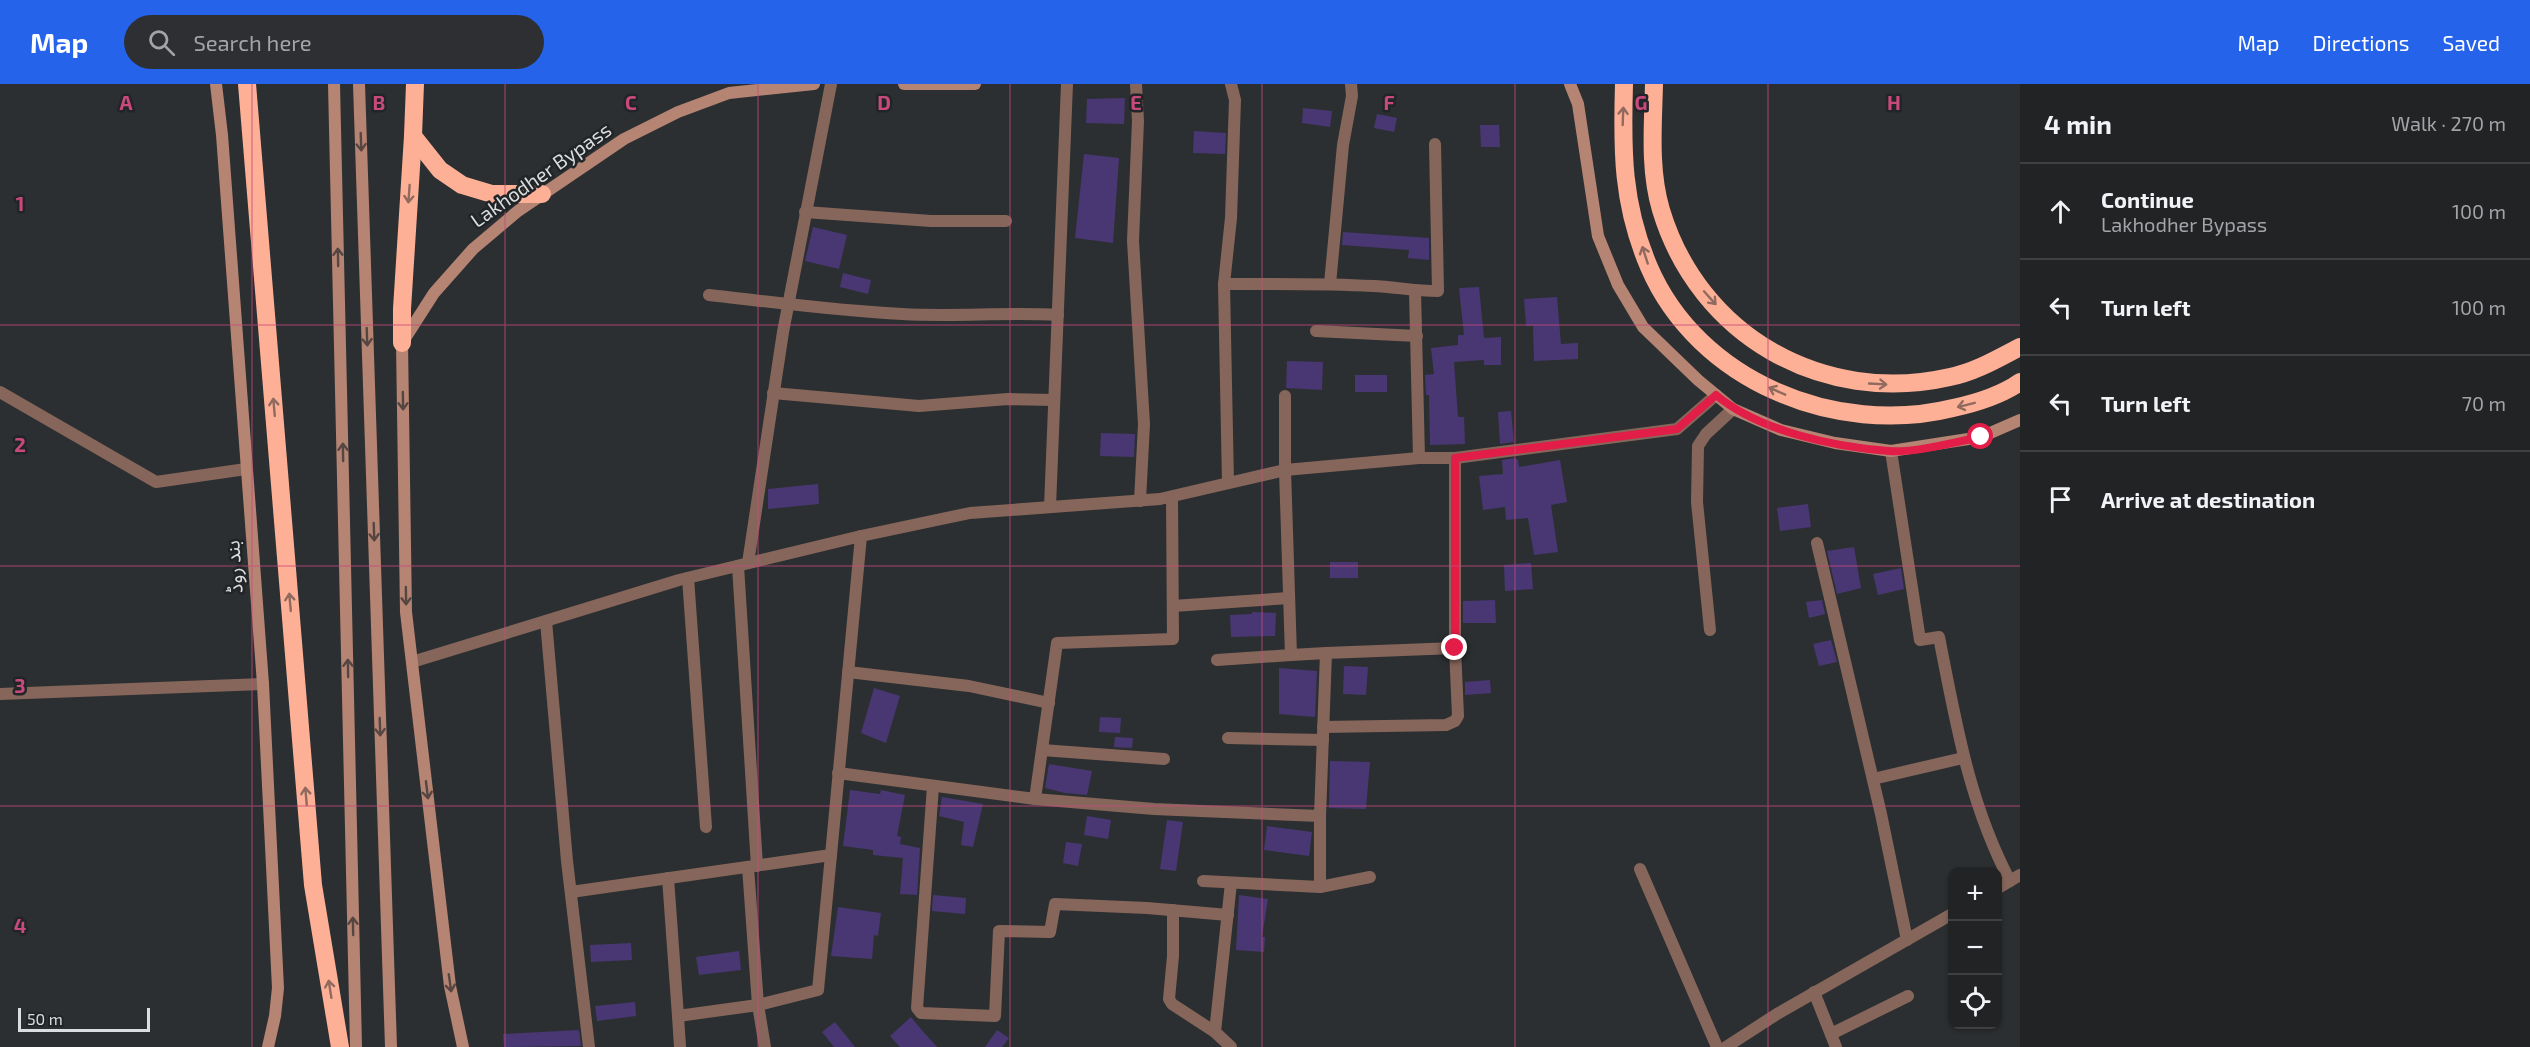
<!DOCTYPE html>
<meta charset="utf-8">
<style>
:root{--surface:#212325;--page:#2d2f32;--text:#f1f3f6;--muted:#a2a4a7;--line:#3e4042;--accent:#2563eb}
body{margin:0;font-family:"Exo 2","Noto Sans Arabic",sans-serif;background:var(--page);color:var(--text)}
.controls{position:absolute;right:18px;bottom:18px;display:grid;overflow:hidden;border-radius:12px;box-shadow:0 2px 4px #0004}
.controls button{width:54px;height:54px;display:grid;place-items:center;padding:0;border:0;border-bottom:2px solid var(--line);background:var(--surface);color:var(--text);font:30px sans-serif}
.scale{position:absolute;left:18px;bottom:15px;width:132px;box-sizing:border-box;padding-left:6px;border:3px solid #dcdddf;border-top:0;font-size:16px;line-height:21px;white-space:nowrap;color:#dcdddf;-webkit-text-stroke:4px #222527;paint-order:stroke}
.stop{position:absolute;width:18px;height:18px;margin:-14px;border:4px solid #e11d48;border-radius:50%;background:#fff}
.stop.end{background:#e11d48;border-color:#fff;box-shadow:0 2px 6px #0008}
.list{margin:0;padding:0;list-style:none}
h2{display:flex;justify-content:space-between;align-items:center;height:78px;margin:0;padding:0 24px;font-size:26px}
h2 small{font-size:20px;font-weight:400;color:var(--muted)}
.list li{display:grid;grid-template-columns:39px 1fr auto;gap:18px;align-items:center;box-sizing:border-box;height:96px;padding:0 24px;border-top:2px solid var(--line)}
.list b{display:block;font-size:22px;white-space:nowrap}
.list p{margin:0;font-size:20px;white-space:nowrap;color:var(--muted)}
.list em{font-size:20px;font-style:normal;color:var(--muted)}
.icon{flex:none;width:33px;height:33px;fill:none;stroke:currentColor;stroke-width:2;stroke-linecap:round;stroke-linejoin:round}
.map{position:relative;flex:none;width:2020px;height:963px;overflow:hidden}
header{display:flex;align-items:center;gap:36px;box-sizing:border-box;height:84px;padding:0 30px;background:var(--accent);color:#fff}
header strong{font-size:28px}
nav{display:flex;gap:33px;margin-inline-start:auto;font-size:21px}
.search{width:420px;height:54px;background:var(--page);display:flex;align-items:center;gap:15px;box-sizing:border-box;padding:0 21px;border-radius:33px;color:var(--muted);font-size:22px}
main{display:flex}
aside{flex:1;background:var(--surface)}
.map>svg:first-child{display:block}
.building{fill:#483773}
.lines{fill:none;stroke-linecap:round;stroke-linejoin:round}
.minor{stroke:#86665b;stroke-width:12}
.tertiary{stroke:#86665b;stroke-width:12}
.secondary{stroke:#b68473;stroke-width:12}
.motorway{stroke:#feb096;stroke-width:18}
.oneway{stroke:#906a5e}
.oneway2{stroke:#564642}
.route{stroke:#e11d48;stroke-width:8}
.grid{fill:none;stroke:#c8497c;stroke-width:1.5;stroke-opacity:0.55}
.labels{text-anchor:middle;stroke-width:5;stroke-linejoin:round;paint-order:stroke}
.street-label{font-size:20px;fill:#dcdddf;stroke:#222527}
.grid-label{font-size:20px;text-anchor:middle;font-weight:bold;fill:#c8497c;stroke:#222527;stroke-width:5;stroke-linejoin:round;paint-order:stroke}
</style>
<header>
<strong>Map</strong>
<div class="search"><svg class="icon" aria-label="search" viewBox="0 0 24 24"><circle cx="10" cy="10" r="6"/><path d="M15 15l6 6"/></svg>Search here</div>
<nav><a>Map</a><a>Directions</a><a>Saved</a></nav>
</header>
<main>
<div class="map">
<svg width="2020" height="963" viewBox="0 0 2020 963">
<rect width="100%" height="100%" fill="#2c2f31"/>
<!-- building -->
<g class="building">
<path d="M1125,14L1124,40L1086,39L1087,15Z"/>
<path d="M1303,24L1332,27L1330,43L1302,39Z"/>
<path d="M1377,30L1397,34L1394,48L1374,44Z"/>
<path d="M1480,41H1499L1500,63H1481Z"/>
<path d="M1194,47L1226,49L1225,70L1193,69Z"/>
<path d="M1084,70L1119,74L1113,159L1075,154Z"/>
<path d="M813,143L847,151L839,185L805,177Z"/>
<path d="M1343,148L1429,154V176L1408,174L1409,166L1342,161Z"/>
<path d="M843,189L871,196L868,210L840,203Z"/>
<path d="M1479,203L1484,254L1501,253V281H1484V276L1454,278L1458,333H1464L1465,360L1430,361L1429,311H1426L1425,291L1434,290L1431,264L1458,261V251H1464L1459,204Z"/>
<path d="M1557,213L1561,260L1578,259V275L1534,277L1533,242H1526L1524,215Z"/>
<path d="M1287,277L1323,278L1322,306L1286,304Z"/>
<rect x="1355" y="291" width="32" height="17"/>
<path d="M1511,327L1514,358L1500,360L1498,328Z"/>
<path d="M1101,349L1135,350L1134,373L1100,372Z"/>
<path d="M1515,374L1518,376L1519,383L1560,376L1567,418L1551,421L1558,468L1534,471L1528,434L1506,436L1505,423L1483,426L1479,392L1503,390L1502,376Z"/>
<path d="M818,400L819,420L768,425V405Z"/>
<path d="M1808,420L1811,443L1780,447L1777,424Z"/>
<path d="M1854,463L1861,504L1837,510L1827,467Z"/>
<rect x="1330" y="478" width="28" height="16"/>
<path d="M1531,479L1533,505L1505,507L1504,481Z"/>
<path d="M1901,484L1904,505L1878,511L1873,490Z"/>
<path d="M1495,516L1496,539H1463V517Z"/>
<path d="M1822,516L1825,530L1809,534L1806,518Z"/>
<path d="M1252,528L1276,529L1275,552L1231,553L1230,531L1252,530Z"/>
<path d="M1831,556L1837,578L1819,582L1813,560Z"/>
<path d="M1344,582L1368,583L1366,611L1343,610Z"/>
<path d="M1279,584L1317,587L1315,633L1279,630Z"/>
<path d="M1490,596L1491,609L1465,611V598Z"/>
<path d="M874,604L900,612L886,659L861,649Z"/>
<path d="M1100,633L1121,634L1120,649L1099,648Z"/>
<path d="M1115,653L1133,654L1132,664L1114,663Z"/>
<path d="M1330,677L1370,678L1366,725L1329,724Z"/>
<path d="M1049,680L1092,687L1087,711L1065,709L1045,704Z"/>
<path d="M850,706L880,710L881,706L905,711L897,752L901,753L900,760L920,764L917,811L900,810L903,774L873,771V766L843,762Z"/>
<path d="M942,713L983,720L973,763L961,761L964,738L939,732Z"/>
<path d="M1087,732L1111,736L1108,755L1084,751Z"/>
<path d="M1167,736L1183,738L1176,787L1160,785Z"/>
<path d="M1267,742L1312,748L1309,772L1264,766Z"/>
<path d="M1066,758L1082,760L1078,782L1063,779Z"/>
<path d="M933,811L966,814L965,830L932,827Z"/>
<path d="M1239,811L1268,815L1262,853H1265L1264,868L1236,866Z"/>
<path d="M838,823L881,829L878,852L874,851L872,875L831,872Z"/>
<path d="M631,859L632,876L591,878L590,861Z"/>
<path d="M739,867L741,886L699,891L696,873Z"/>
<path d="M635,918L636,932L597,937L595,922Z"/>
<path d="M911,933L920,944L937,963H900L890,952Z"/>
<path d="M835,938L855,963H834L822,948Z"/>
<path d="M579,946L581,962L504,963L503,950Z"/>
<path d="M997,946L1009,954L1002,963H985Z"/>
</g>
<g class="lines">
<!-- minor -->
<g class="minor">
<path d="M1136,0L1138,37L1133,157L1144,340L1140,417"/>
<path d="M1231,0L1235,16L1231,134L1224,200C1273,200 1323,199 1373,202C1395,203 1415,207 1438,207L1435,60"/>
<path d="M805,128L931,137H1006"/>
<path d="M1224,200L1228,399"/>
<path d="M1330,200L1343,61L1352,12L1351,0"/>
<path d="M1415,207L1419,374"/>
<path d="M709,211C773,218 837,227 902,230C954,233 1006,228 1058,231"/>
<path d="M1316,247L1417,252"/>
<path d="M0,308L156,398L246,385"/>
<path d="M773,309L919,322L1008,315L1054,316"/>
<path d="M1891,367L1920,556L1939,553C1956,639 1969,719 2010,797"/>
<path d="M1050,423L1067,0"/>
<path d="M1817,459L1881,730L1907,856"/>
<path d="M748,479L783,248L831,0"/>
<path d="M738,482L757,782"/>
<path d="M688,494L706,743"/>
<path d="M1173,522L1289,514"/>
<path d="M546,537L567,777L589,963"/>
<path d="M1710,546L1697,418L1698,362L1706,350L1733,325"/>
<path d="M1326,569L1455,564"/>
<path d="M1217,576L1291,571"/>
<path d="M412,578L679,496L861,452L970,429L1160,415L1285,386L1419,374H1455L1677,345L1716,311"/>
<path d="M848,588L969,602L1049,619"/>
<path d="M1323,643L1446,641L1455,637L1458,632L1455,564V374"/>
<path d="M1228,654L1323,656"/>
<path d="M1042,666L1164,675"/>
<path d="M838,689L1035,715L1057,559L1173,555L1172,413"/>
<path d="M1873,695L1963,674"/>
<path d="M933,702L917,924L921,929L995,932L999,847L1050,848L1055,820L1147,824L1228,831"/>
<path d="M1035,715L1154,725L1320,732L1326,569L1291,571L1285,386V312"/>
<path d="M1320,732V803L1370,793"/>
<path d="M748,783L758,921L765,963"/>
<path d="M1640,785L1717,963"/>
<path d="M668,794L678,932L758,921L818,906L831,771"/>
<path d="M1203,797L1320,803"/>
<path d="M1998,804L2020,791"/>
<path d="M571,808L831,771L861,452"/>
<path d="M1173,826V872L1169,915L1172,920L1215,948"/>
<path d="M1814,908L1836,963"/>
<path d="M678,932L680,963"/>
<path d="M1831,950L1908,912"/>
<path d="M1231,963L1215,948L1231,799"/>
<path d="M1726,963L1777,930L1952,830"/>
</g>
<!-- tertiary -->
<path class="tertiary" d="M0,610L263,600"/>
<!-- secondary -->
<g class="secondary">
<path d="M216,0L222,51L263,600L278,904L275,932L268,963"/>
<path d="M334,0L356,963"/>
<path d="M359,0L391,963"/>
<path d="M904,0H975"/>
<path d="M1570,0L1578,20L1598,152L1618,201L1643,243L1698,296L1733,325L1781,346L1835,359L1891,367L1981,353L2020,336"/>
<path d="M463,963L450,902L406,528L402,259L434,209L473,165L518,127L624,55L678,28L729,9L814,0"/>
</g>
<!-- motorway -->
<g class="motorway">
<path d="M247,0L313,801L340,963"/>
<path d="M415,0L413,52L440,86L462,101L492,110H542"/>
<path d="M1624,0C1622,66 1622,120 1649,183C1698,297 1836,353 1953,324C1976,319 2000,312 2020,298"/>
<path d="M1654,0C1653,42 1649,86 1661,126C1699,252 1823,322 1950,293C1975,288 1997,275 2020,263"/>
<path d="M402,259V225L413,52"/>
</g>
</g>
<!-- one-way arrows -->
<defs><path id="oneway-shaft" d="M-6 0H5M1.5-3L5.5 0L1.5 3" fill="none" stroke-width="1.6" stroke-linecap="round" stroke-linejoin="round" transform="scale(1.5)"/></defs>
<g class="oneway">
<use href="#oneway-shaft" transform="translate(1623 32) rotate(-88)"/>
<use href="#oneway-shaft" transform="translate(409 110) rotate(94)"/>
<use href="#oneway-shaft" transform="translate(1645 171) rotate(-108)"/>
<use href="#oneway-shaft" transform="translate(1710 214) rotate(48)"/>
<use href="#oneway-shaft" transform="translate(1878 300) rotate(3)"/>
<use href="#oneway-shaft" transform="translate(1777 307) rotate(-156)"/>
<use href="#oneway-shaft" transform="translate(1966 321) rotate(166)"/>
<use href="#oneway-shaft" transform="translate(274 323) rotate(-95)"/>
<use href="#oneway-shaft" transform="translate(290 518) rotate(-95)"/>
<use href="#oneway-shaft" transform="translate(306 712) rotate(-95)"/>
<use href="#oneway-shaft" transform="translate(330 905) rotate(-99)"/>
</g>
<g class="oneway2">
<use href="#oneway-shaft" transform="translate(361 58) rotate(88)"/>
<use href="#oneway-shaft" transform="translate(338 173) rotate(-91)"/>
<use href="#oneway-shaft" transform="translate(367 253) rotate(88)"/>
<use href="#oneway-shaft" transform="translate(403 317) rotate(89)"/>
<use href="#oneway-shaft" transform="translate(343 368) rotate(-91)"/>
<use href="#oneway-shaft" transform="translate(374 448) rotate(88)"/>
<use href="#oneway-shaft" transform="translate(406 512) rotate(89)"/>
<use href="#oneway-shaft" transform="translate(348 584) rotate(-91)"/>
<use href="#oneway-shaft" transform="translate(380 643) rotate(88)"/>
<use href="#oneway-shaft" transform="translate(427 706) rotate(83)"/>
<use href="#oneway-shaft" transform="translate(353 842) rotate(-91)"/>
<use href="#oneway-shaft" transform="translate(450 899) rotate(82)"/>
</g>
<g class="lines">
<!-- route -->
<path class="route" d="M1455,564V374L1677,345L1716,311C1759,347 1834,363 1889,367C1915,369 1955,358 1981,353"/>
</g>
<!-- grid -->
<path class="grid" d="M252,0V963M505,0V963M758,0V963M1010,0V963M1262,0V963M1515,0V963M1768,0V963M0,241H2020M0,482H2020M0,722H2020"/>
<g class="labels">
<!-- street labels -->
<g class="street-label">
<text transform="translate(541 91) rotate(-35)" y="7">Lakhodher Bypass</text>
<text transform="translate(234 483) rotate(-94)" y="7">بند روڈ</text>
</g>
</g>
<g class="grid-label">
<text x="126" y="26">A</text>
<text x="379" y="26">B</text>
<text x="631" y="26">C</text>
<text x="884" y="26">D</text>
<text x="1136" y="26">E</text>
<text x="1389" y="26">F</text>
<text x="1641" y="26">G</text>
<text x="1894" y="26">H</text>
<text x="20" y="127">1</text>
<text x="20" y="368">2</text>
<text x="20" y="609">3</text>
<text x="20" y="849">4</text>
</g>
</svg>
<div class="controls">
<button>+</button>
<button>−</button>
<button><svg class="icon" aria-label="locate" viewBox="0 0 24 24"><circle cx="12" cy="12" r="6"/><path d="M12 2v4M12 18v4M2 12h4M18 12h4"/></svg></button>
</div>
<div class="scale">50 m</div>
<div class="stop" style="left:1981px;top:353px"></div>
<div class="stop end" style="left:1455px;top:564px"></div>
</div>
<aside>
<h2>4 min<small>Walk · 270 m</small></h2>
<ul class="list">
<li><svg class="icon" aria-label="ahead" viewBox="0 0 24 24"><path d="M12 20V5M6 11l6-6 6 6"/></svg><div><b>Continue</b><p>Lakhodher Bypass</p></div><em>100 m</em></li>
<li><svg class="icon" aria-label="left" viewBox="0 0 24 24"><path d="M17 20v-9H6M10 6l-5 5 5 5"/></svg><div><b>Turn left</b></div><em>100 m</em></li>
<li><svg class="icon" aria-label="left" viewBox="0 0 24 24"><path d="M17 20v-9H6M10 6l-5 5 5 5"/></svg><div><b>Turn left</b></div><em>70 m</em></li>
<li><svg class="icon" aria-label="arrive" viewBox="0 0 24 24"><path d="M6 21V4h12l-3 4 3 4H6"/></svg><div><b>Arrive at destination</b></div></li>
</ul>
</aside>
</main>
